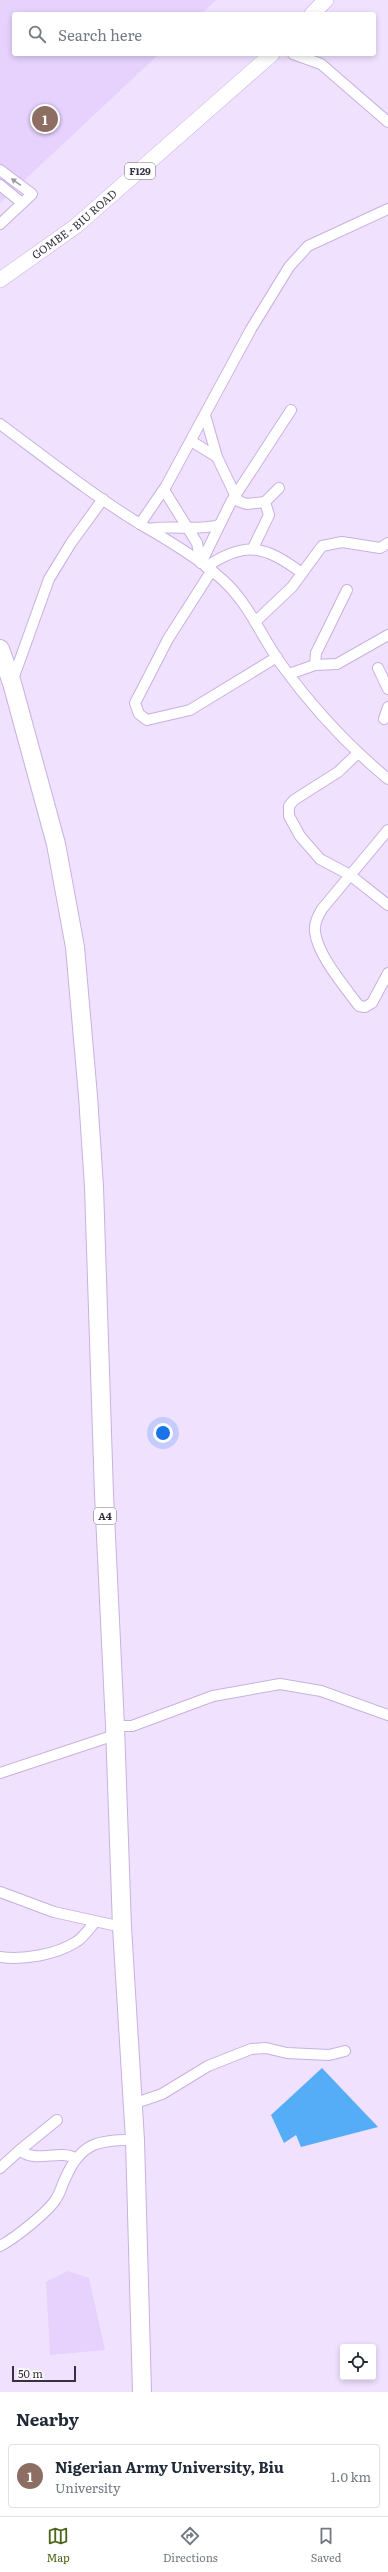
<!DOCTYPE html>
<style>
:root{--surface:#fff;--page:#f6f6f7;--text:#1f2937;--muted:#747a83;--line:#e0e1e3;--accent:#4a6516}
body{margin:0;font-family:Literata,serif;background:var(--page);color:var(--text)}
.controls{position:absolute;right:12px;bottom:12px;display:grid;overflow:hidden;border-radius:4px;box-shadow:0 2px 6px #0003}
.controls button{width:36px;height:36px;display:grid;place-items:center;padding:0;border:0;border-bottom:1px solid var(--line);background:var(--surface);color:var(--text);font:20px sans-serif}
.scale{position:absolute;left:12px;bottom:10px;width:64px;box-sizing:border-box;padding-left:4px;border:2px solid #383042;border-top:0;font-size:11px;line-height:14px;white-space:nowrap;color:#383042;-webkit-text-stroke:3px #fff;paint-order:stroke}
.you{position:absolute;left:163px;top:1433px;width:14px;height:14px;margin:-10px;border:3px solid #fff;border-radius:50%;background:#1a73e8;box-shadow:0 0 0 6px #1a73e833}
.badge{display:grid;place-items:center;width:26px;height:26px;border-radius:50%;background:var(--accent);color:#fff;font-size:13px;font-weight:700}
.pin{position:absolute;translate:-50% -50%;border:2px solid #fff;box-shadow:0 1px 4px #0006}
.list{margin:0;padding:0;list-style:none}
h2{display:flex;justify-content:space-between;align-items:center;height:52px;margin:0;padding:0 16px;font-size:17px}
h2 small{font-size:13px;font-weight:400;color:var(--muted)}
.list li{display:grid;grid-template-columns:26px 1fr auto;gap:12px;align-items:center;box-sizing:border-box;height:64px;margin:0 8px 8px;padding:0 8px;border:1px solid var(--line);border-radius:4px}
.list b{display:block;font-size:15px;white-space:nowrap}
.list p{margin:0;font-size:13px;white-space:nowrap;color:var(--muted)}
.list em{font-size:13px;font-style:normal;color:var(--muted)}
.icon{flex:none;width:22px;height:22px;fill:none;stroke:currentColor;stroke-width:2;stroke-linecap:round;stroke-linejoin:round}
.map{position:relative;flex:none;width:388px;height:2392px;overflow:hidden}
.search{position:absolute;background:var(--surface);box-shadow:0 2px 6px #0003;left:12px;right:12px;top:12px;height:44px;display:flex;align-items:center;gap:10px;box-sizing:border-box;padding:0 14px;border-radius:4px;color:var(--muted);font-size:15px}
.sheet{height:124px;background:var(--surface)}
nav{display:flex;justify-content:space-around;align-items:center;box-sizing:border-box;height:56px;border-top:1px solid var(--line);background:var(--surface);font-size:11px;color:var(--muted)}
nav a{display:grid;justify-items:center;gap:2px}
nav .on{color:var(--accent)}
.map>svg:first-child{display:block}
.built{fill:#e6d2fd}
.water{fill:#55adf7}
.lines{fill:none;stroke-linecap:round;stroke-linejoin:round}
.street-casing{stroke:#c7b1df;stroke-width:12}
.primary-casing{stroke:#c7b1df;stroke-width:16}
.highway-casing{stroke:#c7b1df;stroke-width:20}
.street{stroke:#fff;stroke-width:10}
.primary{stroke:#fff;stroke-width:15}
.highway{stroke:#fff;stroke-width:18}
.oneway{fill:#9c98a0}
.labels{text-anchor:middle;stroke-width:4;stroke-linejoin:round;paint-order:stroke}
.shield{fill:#fff;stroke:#746e7b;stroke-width:1}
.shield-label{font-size:10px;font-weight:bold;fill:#383042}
.street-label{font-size:11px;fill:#383042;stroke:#fff}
</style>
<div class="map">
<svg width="388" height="2392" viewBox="0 0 388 2392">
<rect width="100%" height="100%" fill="#f0e2ff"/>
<!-- built -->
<g class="built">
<path d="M0,0H216L201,14H14V54H159L0,203Z"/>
<path d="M68,2271L89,2278L105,2350L50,2355L46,2282Z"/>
</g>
<!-- water -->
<path class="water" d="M322,2068L378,2127L301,2147L296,2135L284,2143L271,2115Z"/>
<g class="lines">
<!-- street casing -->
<g class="street-casing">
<g id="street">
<path d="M293,54L321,64L388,122"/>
<path d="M0,170L32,194L0,224"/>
<path d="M0,185L22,203"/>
<path d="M205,415L217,457"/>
<path d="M0,424C46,458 91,494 140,524C168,540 208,564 229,586C251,609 263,639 281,664C312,707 347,745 388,779"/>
<path d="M191,441L217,457L238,501L247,504L265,502"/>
<path d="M164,490L197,543L201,563"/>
<path d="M140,524L166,486L251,329L289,267L308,246L388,209"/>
<path d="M149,529C173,525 196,531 219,525"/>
<path d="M253,548L269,515L265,502L279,488"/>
<path d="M201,563L231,502L291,410"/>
<path d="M206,567C246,540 265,546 302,573"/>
<path d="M212,570L168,639L135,703L139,714L147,720L190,710L277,657"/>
<path d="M255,622L292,587L322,546L342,542L380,548L388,543"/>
<path d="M315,665L316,653L347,590"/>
<path d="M378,668L388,689"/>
<path d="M289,674L315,665L337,664L388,635"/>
<path d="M12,682L49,579L71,543L103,499"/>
<path d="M384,719L388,707"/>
<path d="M358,753L338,772L294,800L289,806V816L300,836L320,859L350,875L388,905"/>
<path d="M388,830L322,909C318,916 314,923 315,932C318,956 345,987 359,1006L365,1007L372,1003L388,973"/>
<path d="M115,1726H132L213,1696L280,1684L321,1691L388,1715"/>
<path d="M0,1773L115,1735"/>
<path d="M0,1892L54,1912L122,1927"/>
<path d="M0,1957C24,1960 55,1955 76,1942C83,1938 89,1929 95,1922"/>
<path d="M133,2104L162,2094L208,2066L251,2049L266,2048L287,2053L329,2055L345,2051"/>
<path d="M57,2120L20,2150C35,2164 59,2149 75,2158"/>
<path d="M0,2168L20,2150"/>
<path d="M0,2246C14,2239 48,2212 56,2199C61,2192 62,2184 66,2177C81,2142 101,2139 135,2140"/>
</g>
</g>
<!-- primary casing -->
<g class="primary-casing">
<g id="primary">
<path d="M312,14L326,0"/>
<path id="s1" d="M0,280L76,226L272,54"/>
</g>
</g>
<!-- highway casing -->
<g class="highway-casing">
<path id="highway" d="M0,649L12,683L56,844L75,947L88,1096L94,1187L104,1494L115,1726L122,1927L135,2140L142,2392"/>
</g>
<!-- street -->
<use href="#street" class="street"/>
<!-- primary -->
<use href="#primary" class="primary"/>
<!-- highway -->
<use href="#highway" class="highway"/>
</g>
<!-- one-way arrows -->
<defs><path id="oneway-solid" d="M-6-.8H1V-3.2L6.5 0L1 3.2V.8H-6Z"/></defs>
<use class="oneway" href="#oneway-solid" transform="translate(16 182) rotate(-145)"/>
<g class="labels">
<!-- shield labels -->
<g class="shield">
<rect x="125" y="163" width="30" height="16" rx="3"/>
<rect x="94" y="1508" width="22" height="16" rx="3"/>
</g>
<g class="shield-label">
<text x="140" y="175">F129</text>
<text x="105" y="1520">A4</text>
</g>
<!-- street labels -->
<g class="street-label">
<text dy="4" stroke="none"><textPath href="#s1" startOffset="93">GOMBE - BIU ROAD</textPath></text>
</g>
</g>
</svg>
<div class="controls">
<button><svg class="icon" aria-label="locate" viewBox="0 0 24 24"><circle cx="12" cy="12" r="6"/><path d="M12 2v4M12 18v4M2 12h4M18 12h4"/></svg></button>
</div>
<div class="scale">50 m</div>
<div class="you"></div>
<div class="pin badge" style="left:45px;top:119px;background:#8d6e63">1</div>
<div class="search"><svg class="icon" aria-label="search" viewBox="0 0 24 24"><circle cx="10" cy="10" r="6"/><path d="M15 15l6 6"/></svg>Search here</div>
</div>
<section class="sheet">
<h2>Nearby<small></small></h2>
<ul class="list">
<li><span class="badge" style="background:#8d6e63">1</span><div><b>Nigerian Army University, Biu</b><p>University</p></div><em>1.0 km</em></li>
</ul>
</section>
<nav>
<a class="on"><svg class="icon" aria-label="map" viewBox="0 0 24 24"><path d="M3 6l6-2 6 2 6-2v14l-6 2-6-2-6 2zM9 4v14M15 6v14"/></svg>Map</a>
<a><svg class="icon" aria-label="directions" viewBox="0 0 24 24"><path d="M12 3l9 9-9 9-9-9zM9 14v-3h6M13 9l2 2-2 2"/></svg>Directions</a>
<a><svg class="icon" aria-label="saved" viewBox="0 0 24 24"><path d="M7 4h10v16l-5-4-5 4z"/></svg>Saved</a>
</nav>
